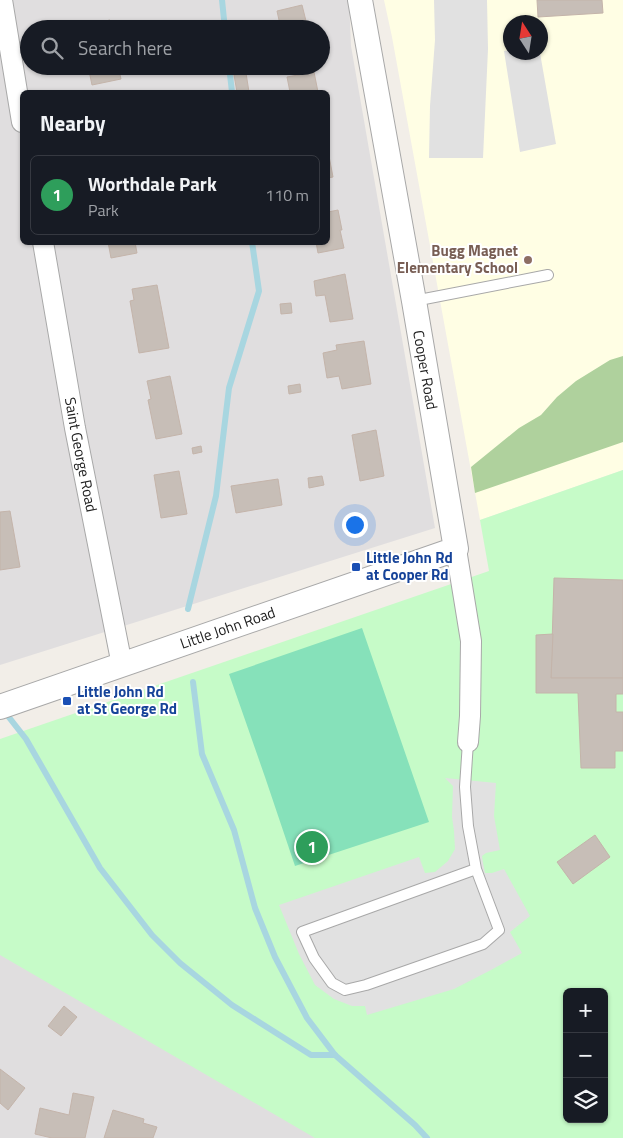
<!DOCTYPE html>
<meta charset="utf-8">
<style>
:root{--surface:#171b24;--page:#242831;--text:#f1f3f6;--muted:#9ea1a6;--line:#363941;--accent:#d3000a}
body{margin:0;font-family:"Titillium Web",sans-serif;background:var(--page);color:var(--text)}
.controls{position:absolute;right:15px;bottom:15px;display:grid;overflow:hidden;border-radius:8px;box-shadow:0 1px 4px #0004}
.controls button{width:45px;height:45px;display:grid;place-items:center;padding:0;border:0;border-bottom:1px solid var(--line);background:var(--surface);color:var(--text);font:25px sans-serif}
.compass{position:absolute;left:503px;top:15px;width:45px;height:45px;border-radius:50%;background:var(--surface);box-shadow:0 1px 4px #0004;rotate:348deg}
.you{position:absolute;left:354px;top:524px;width:18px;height:18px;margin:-12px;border:4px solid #fff;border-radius:50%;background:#1a73e8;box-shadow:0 0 0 8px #1a73e833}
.badge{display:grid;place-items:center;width:32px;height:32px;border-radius:50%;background:var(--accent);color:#fff;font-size:16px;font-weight:700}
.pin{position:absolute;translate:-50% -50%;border:2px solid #fff;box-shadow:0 1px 5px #0006}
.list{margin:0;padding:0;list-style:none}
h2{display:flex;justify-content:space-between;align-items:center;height:65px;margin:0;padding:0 20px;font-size:21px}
h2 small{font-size:16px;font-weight:400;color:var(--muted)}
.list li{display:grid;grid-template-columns:32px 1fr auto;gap:15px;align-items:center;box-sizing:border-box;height:80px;margin:0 10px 10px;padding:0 10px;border:1px solid var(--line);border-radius:8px}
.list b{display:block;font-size:19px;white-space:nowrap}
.list p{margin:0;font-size:16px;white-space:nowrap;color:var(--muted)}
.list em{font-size:16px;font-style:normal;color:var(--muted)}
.icon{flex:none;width:28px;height:28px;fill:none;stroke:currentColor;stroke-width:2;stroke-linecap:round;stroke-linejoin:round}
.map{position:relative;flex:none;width:623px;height:1138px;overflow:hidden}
.search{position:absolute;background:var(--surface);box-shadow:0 1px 4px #0004;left:20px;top:20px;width:310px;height:55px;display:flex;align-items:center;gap:12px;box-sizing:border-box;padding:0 18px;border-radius:28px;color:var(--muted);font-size:19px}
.panel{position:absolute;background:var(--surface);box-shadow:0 1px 4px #0004;left:20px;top:90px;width:310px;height:155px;border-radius:8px}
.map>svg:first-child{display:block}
.residential{fill:#e0dedf;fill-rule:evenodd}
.education{fill:#fffee4;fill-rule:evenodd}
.forest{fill:#afd19d}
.park{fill:#c6fbc8;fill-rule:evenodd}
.pitch{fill:#86e1ba}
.parking{fill:#e1e1e1}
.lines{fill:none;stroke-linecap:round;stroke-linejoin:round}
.stream{stroke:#a8d6e0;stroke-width:6}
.building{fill:#c7beb7;stroke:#c4b4aa}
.service-casing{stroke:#a8a8a8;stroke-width:12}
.minor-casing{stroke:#a8a8a8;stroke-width:22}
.tertiary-casing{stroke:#a8a8a8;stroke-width:26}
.service{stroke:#fff;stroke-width:10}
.minor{stroke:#fff;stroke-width:20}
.tertiary{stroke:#fff;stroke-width:24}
.education-dot{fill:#8d6e63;stroke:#fff;stroke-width:2}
.transit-dot{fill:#1a4fb4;stroke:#fff;stroke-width:2}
.labels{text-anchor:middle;stroke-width:4;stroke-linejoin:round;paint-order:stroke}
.education-label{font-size:15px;font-weight:bold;fill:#785e54;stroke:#fff;text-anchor:end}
.street-label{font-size:15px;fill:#212121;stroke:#fff}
.transit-label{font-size:15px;font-weight:bold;fill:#164399;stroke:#fff;text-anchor:start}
</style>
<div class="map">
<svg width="623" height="1138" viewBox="0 0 623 1138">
<rect width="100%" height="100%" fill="#f2eee8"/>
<!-- residential -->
<g class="residential">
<path d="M0,0H349L351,46L435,528L0,665ZM29,29H321V66H29ZM22,92H328V242H22Z"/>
<path d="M0,952L317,1138H0Z"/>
</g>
<!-- education -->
<path class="education" d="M384,0H623V470L480,520L392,37ZM510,22H540V52H510Z"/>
<!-- forest -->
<path class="forest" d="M623,356V442L475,493L471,467L519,428L541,415L557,397L576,381L610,360Z"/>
<!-- park -->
<path class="park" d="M623,470V1138H315L0,955V739L489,571L480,520ZM567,992H604V1119H567Z"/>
<!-- pitch -->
<path class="pitch" d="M362,628L429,822L295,866L265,777L229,674Z"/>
<!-- parking -->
<g class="parking">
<path d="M434,0H487L488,49L483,158H429L430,106L435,40Z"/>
<path d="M510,50V52L540,53L556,144L520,152L504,51Z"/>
<path d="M445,778L496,783L494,816L500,850L486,853L482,856L483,863L485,873H492L504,869L530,916L510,932L522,953L491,970L454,989L367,1015L365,1006H352L334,999L315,985L299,954L279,905L419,857L425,873L435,872L448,861L455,849L454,831L452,817L453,786Z"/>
</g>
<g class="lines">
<!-- stream -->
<g class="stream">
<path d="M222,0L225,29"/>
<path d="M229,66L232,92"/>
<path d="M188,609L216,496L229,388L259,291L252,242"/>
<path d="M193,682L202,754L234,830L255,908L275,957L307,1018L335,1055L415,1125L427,1138"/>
<path d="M4,711L26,739L100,868L152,935L180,963L232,1005L311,1055H335"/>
</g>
</g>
<!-- building -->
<g class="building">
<path d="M537,0H602L603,13L538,17Z"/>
<path d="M302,5L308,29H281L277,11Z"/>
<path d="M110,20L111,29H81V26Z"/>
<path d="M88,66H118L121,79L92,85Z"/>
<path d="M314,72L318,92H290L287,77Z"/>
<path d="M246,73L249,92H237L234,75Z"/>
<path d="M328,151L333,177L328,178Z"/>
<path d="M338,210L342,230H340L344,248L318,253L316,242H328V212Z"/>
<path d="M108,242H135L137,253L111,258Z"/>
<path d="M345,274L353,319L330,322L325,295L316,296L314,281Z"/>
<path d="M157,285L169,348L139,353L130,301L134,300L132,289Z"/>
<path d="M291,303L292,313L281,314L280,304Z"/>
<path d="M364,341L371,384L342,389L339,376L327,378L323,353L337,350L336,345Z"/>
<path d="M170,376L182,434L156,439L148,400L151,399L147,381Z"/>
<path d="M300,384L301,392L289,394L288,386Z"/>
<path d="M376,430L384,476L360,481L352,435Z"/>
<path d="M201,446L202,452L193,454L192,448Z"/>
<path d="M179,471L187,514L161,518L154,475Z"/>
<path d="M322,476L324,485L309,488L308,478Z"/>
<path d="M278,479L282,505L236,513L231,486Z"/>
<path d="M10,511L20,567L0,570V512Z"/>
<path d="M554,578L623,580V678H551Z"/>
<path d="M553,634L551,678H623V694H616V712H623V751H615V768H581L578,693H536V635Z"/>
<path d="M595,835L610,857L573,884L557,862Z"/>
<path d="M64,1006L77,1017L61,1036L48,1026Z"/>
<path d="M0,1069L25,1088L8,1110L0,1103Z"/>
<path d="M73,1093L94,1097L85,1138H52L35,1134L40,1108L69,1115Z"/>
<path d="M113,1110L144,1119L143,1123L157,1127L153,1138H104Z"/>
</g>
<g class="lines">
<!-- service casing -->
<g class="service-casing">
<g id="service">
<path d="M414,301L548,275"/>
<path d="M468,742L465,787L468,826L476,869L499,930L483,944L366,985L345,990L332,983L314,958L302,932L476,869"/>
</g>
</g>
<!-- minor casing -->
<g class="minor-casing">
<g id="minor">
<path d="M2,0L22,122"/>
<path id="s1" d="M43,242L75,428L122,665"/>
<path d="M456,549L471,641L470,716L468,742"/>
</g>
</g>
<!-- tertiary casing -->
<g class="tertiary-casing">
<g id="tertiary">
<path id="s2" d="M0,707L456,549L414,301L360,0"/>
</g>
</g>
<!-- service -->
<use href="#service" class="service"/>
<!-- minor -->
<use href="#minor" class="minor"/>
<!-- tertiary -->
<use href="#tertiary" class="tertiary"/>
</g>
<!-- markers -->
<circle class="education-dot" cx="528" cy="260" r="5"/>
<g class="transit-dot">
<rect x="351" y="562" width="10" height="10" rx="2.5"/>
<rect x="62" y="696" width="10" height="10" rx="2.5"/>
</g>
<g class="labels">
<!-- education labels -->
<g class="education-label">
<text x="518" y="256">Bugg Magnet<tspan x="518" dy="17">Elementary School</tspan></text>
</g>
<!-- street labels -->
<g class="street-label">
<text transform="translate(425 370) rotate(80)" y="5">Cooper Road</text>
<text dy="5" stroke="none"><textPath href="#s1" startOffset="216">Saint George Road</textPath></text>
<text dy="5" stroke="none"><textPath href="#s2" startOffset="241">Little John Road</textPath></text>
</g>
<!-- transit labels -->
<g class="transit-label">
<text x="366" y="563">Little John Rd<tspan x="366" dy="17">at Cooper Rd</tspan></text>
<text x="77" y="697">Little John Rd<tspan x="77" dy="17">at St George Rd</tspan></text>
</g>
</g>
</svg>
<div class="controls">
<button>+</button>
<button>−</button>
<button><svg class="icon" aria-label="layers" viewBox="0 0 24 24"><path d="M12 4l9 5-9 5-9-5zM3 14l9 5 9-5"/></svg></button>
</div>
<svg class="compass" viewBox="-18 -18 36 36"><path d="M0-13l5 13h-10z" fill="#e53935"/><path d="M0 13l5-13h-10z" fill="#9ea1a6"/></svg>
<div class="you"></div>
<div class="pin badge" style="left:312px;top:847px;background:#2e9e5b">1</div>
<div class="search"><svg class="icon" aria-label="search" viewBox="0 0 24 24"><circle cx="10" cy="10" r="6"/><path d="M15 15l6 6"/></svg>Search here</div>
<section class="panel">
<h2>Nearby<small></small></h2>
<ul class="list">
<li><span class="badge" style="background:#2e9e5b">1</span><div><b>Worthdale Park</b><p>Park</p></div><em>110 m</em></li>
</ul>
</section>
</div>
